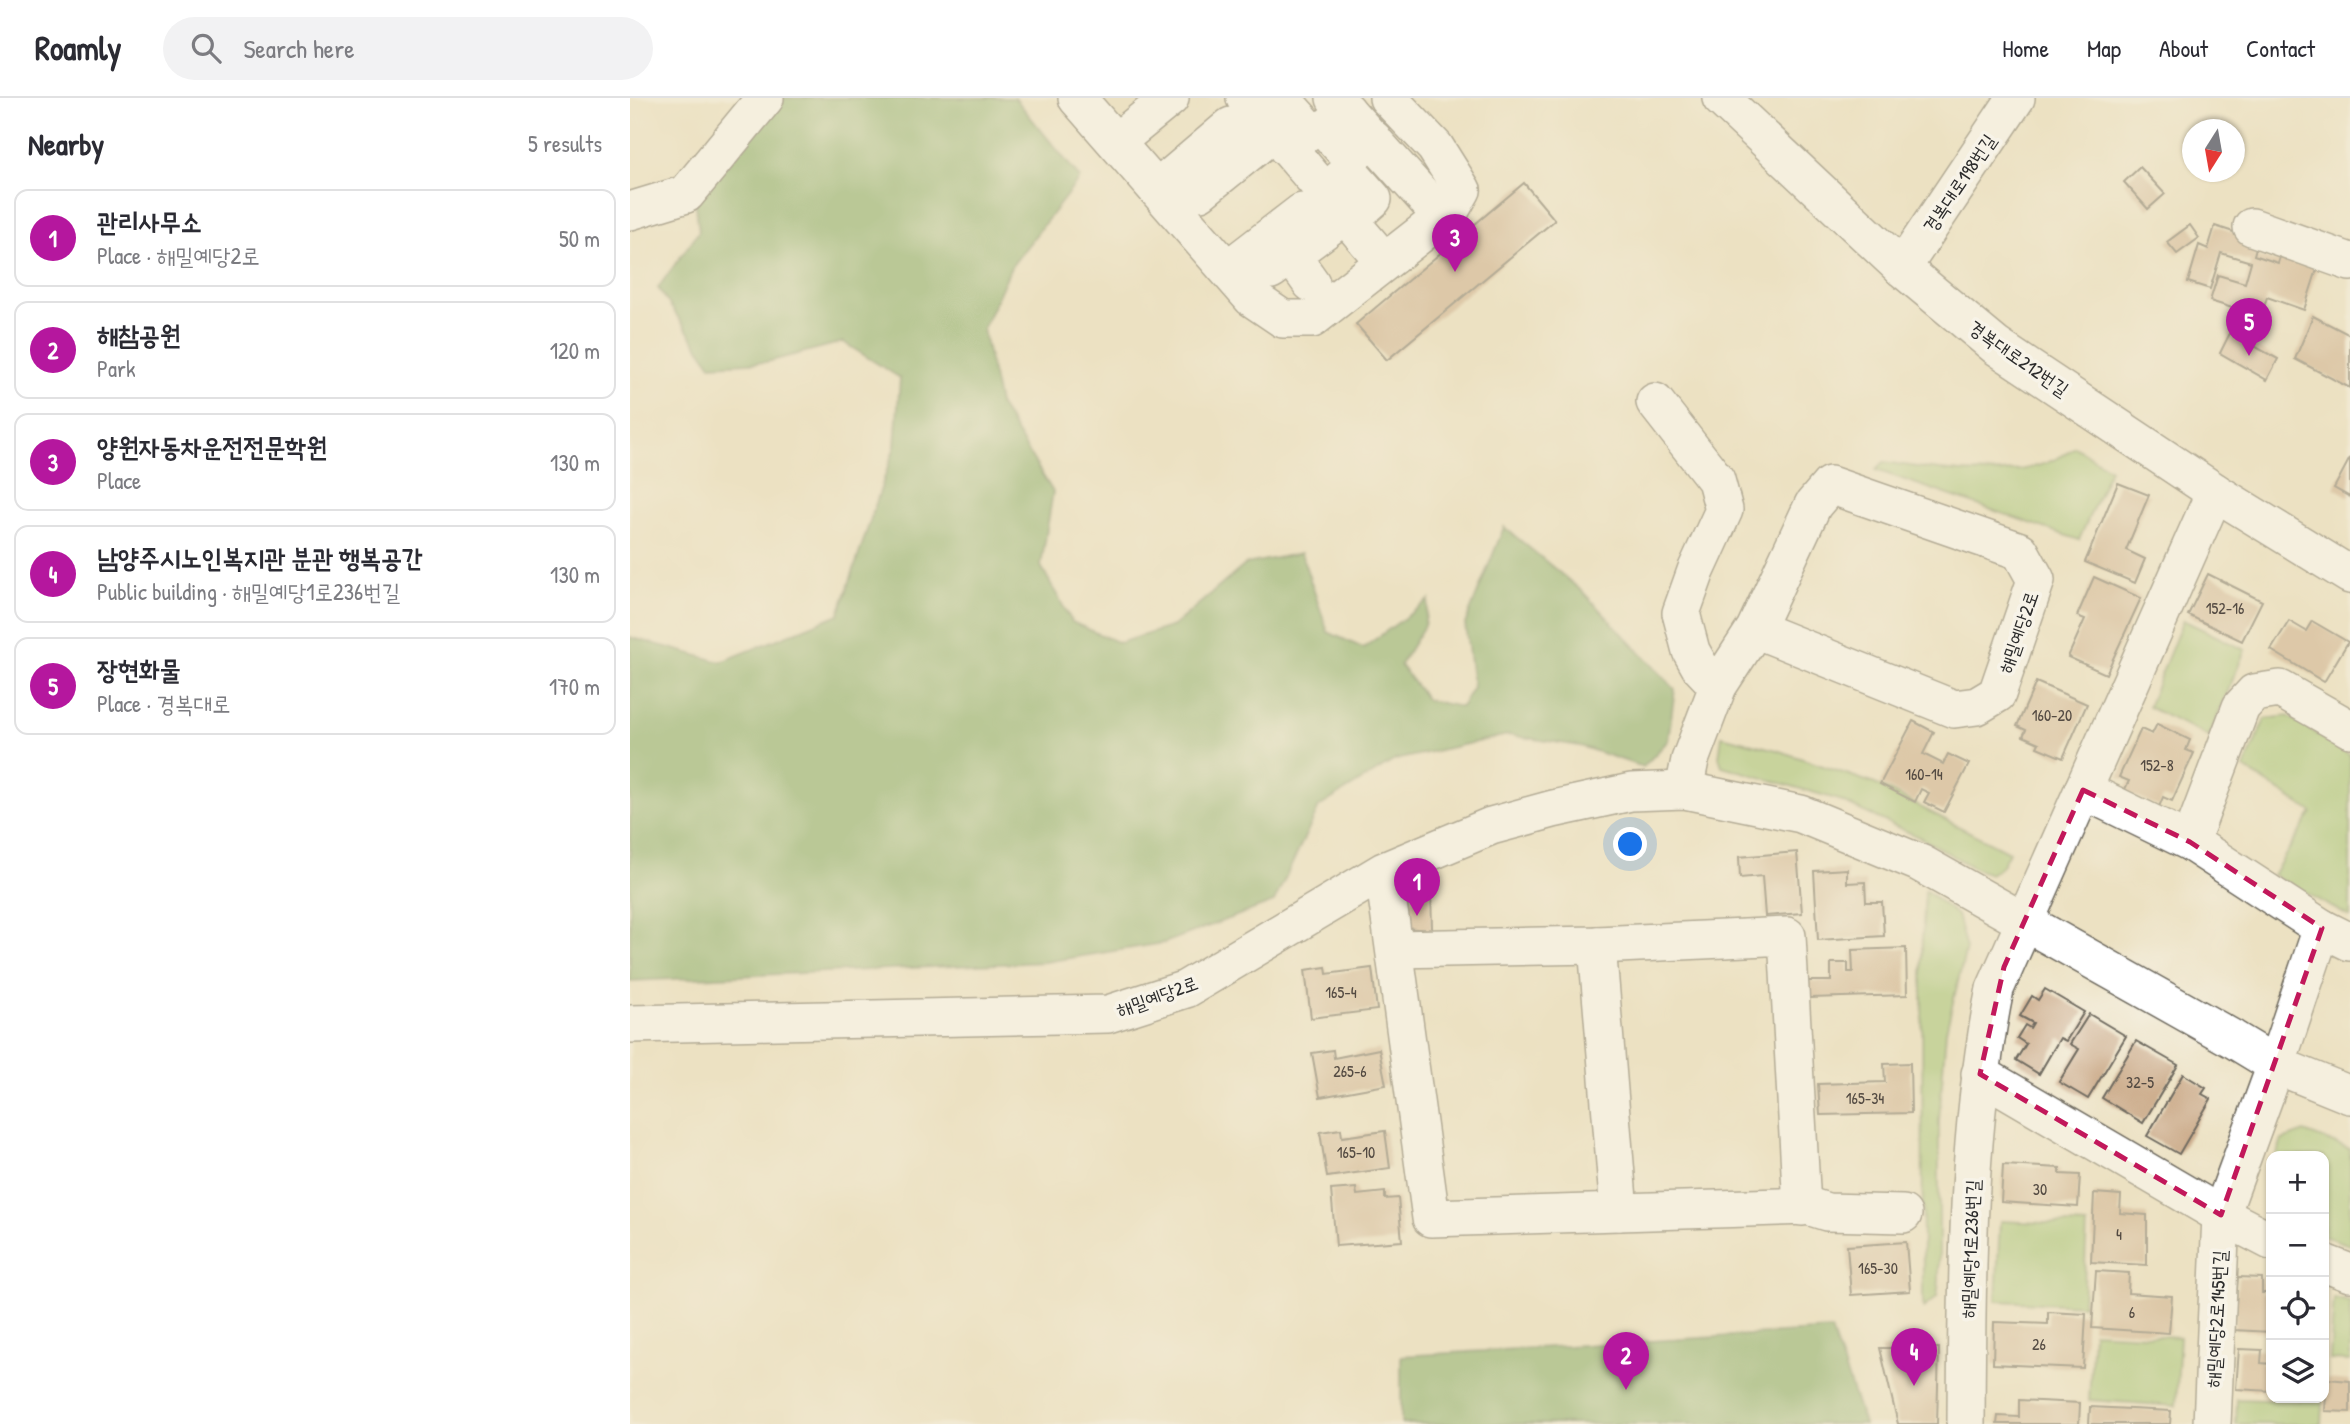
<!DOCTYPE html>
<meta charset="utf-8">
<style>
:root{--surface:#fff;--page:#f2f2f3;--text:#2b2b33;--muted:#7c7c81;--line:#e1e1e2;--accent:#b5179e}
body{margin:0;font-family:"Patrick Hand","Poor Story",sans-serif;background:var(--page);color:var(--text)}
.controls{position:absolute;right:21px;bottom:21px;display:grid;overflow:hidden;border-radius:14px;box-shadow:0 2px 5px #0004}
.controls button{width:63px;height:63px;display:grid;place-items:center;padding:0;border:0;border-bottom:2px solid var(--line);background:var(--surface);color:var(--text);font:35px sans-serif}
.compass{position:absolute;left:1552px;top:21px;width:63px;height:63px;border-radius:50%;background:var(--surface);box-shadow:0 2px 5px #0004;rotate:191deg}
.you{position:absolute;left:1001px;top:747px;width:24px;height:24px;margin:-18px;border:5px solid #fff;border-radius:50%;background:#1a73e8;box-shadow:0 0 0 10px #1a73e833}
.badge{display:grid;place-items:center;width:46px;height:46px;border-radius:50%;background:var(--accent);color:#fff;font-size:23px;font-weight:700}
.pin{position:absolute;translate:-50% -58px;filter:drop-shadow(0 2px 4px #0008)}
.pin::after{content:'';position:absolute;top:37px;width:24px;height:21px;background:inherit;clip-path:polygon(0 0,100% 0,50% 100%)}
.list{margin:0;padding:0;list-style:none}
h2{display:flex;justify-content:space-between;align-items:center;height:91px;margin:0;padding:0 28px;font-size:30px}
h2 small{font-size:23px;font-weight:400;color:var(--muted)}
.list li{display:grid;grid-template-columns:46px 1fr auto;gap:21px;align-items:center;box-sizing:border-box;height:98px;margin:0 14px 14px;padding:0 14px;border:2px solid var(--line);border-radius:14px}
.list b{display:block;font-size:26px;white-space:nowrap}
.list p{margin:0;font-size:23px;white-space:nowrap;color:var(--muted)}
.list em{font-size:23px;font-style:normal;color:var(--muted)}
.icon{flex:none;width:38px;height:38px;fill:none;stroke:currentColor;stroke-width:2;stroke-linecap:round;stroke-linejoin:round}
.map{position:relative;flex:none;width:1720px;height:1326px;overflow:hidden}
header{display:flex;align-items:center;gap:42px;box-sizing:border-box;height:98px;padding:0 35px;background:var(--surface);border-bottom:2px solid var(--line)}
header strong{font-size:33px}
nav{display:flex;gap:38px;margin-inline-start:auto;font-size:24px}
.search{width:490px;height:63px;background:var(--page);display:flex;align-items:center;gap:18px;box-sizing:border-box;padding:0 24px;border-radius:38px;color:var(--muted);font-size:26px}
main{display:flex}
aside{flex:1;background:var(--surface)}
.map>svg:first-child{display:block}
.green{fill:#9bc26e;stroke:#63764c;stroke-width:2}
.forest{fill:#7ca861;stroke:#546a46;stroke-width:2}
.building{fill:#caa987}
.lines{fill:none;stroke-linecap:round;stroke-linejoin:round}
.minor-casing{stroke:#6f6b60;stroke-width:40}
.minor{stroke:#fff;stroke-width:37}
.marked{fill:none;stroke:#c2185b;stroke-width:5;stroke-dasharray:14 9;stroke-linejoin:round}
.labels{text-anchor:middle;stroke-width:7;stroke-linejoin:round;paint-order:stroke}
.number-label{font-size:16px;fill:#534a42}
.street-label{font-size:19px;fill:#2b2b2b;stroke:#f7f3e8}
</style>
<header>
<strong>Roamly</strong>
<div class="search"><svg class="icon" aria-label="search" viewBox="0 0 24 24"><circle cx="10" cy="10" r="6"/><path d="M15 15l6 6"/></svg>Search here</div>
<nav><a>Home</a><a>Map</a><a>About</a><a>Contact</a></nav>
</header>
<main>
<aside>
<h2>Nearby<small>5 results</small></h2>
<ul class="list">
<li><span class="badge">1</span><div><b>관리사무소</b><p>Place · 해밀예당2로</p></div><em>50 m</em></li>
<li><span class="badge">2</span><div><b>해참공원</b><p>Park</p></div><em>120 m</em></li>
<li><span class="badge">3</span><div><b>양원자동차운전전문학원</b><p>Place</p></div><em>130 m</em></li>
<li><span class="badge">4</span><div><b>남양주시노인복지관 분관 행복공간</b><p>Public building · 해밀예당1로236번길</p></div><em>130 m</em></li>
<li><span class="badge">5</span><div><b>장현화물</b><p>Place · 경복대로</p></div><em>170 m</em></li>
</ul>
</aside>
<div class="map">
<svg width="1720" height="1326" viewBox="0 0 1720 1326">
<rect width="100%" height="100%" fill="#f7f3e8"/>
<filter id="ink" filterUnits="userSpaceOnUse"><feTurbulence type="fractalNoise" baseFrequency=".0143" numOctaves="2"/><feDisplacementMap in="SourceGraphic" scale="14" xChannelSelector="R" yChannelSelector="G"/><feConvolveMatrix kernelMatrix="1 2 1 2 8 2 1 2 1" color-interpolation-filters="sRGB"/></filter>
<filter id="wash" filterUnits="userSpaceOnUse"><feTurbulence type="fractalNoise" baseFrequency=".00686" numOctaves="4" result="noise"/><feDisplacementMap in="SourceGraphic" scale="28" xChannelSelector="R" yChannelSelector="G"/><feGaussianBlur stdDeviation="1.57" result="paint"/><feColorMatrix in="noise" values="0 0 0 0 0 0 0 0 0 0 0 0 0 0 0 0 0 1.4 0 .05"/><feComposite in="paint" operator="in"/></filter>
<g filter="url(#wash)">
<rect width="100%" height="100%" fill="#ece1c2"/>
<!-- green -->
<g class="green">
<path d="M1445,349L1480,371L1449,442L1246,372L1254,364C1314,373 1394,389 1445,349Z"/>
<path d="M1553,522L1615,552L1579,639L1518,609Z"/>
<path d="M1658,618L1720,657V819L1643,777L1682,714L1614,670L1635,621Z"/>
<path d="M1092,638L1147,652L1245,686L1379,754L1371,769L1360,776L1346,771L1293,741L1206,701L1092,668L1089,659Z"/>
<path d="M1295,792L1327,817L1336,851L1316,933L1309,1023V1183L1307,1199L1293,1210L1292,843Z"/>
<path d="M1674,1034L1720,1051V1147L1694,1138V1058H1646L1652,1042Z"/>
<path d="M1370,1123L1457,1127L1453,1207L1366,1203Z"/>
<path d="M1704,1200L1720,1204V1263L1700,1262Z"/>
<path d="M1463,1234L1550,1239L1546,1308L1459,1302Z"/>
<path d="M1607,1301L1693,1304L1692,1326H1606Z"/>
</g>
<!-- forest -->
<g class="forest">
<path d="M153,0H385L450,80L381,169L353,231L369,306L423,394L411,468L442,524L489,545L543,528L616,466L671,455L698,534L733,550L799,502L794,528L770,567L797,602L831,609L843,589L835,526L874,429L953,494L1045,591L1038,643L1013,669L950,648L878,637L765,662L689,709L644,804L534,845L415,864L0,883V539L91,564L209,516L265,348L270,280L213,244L137,264L81,267L28,190L69,133L65,104Z"/>
<path d="M1201,1232L1234,1326H771V1258Z"/>
</g>
<g id="blocks">
<!-- building -->
<g class="building">
<path d="M1510,69L1535,96L1518,111L1494,84Z"/>
<path d="M894,85L925,122L757,262L726,226Z"/>
<path d="M1560,127L1569,140L1547,156L1537,144Z"/>
<path d="M1585,128L1628,142L1624,157L1648,165L1652,152L1689,165L1674,212L1637,199L1631,219L1580,203L1588,177L1615,185L1621,164L1591,155L1580,191L1558,184L1569,147L1578,151Z"/>
<path d="M1683,218L1720,237V290L1665,261Z"/>
<path d="M1600,235L1648,261L1637,282L1590,255Z"/>
<path d="M1720,360V399L1704,390Z"/>
<path d="M1488,385L1519,397L1496,452L1515,461L1505,485L1455,464Z"/>
<path d="M1578,476L1632,503L1612,543L1558,517Z"/>
<path d="M1464,479L1511,500L1476,576L1438,559L1455,521L1447,518Z"/>
<path d="M1659,523L1676,533L1682,523L1718,544L1694,584L1641,552Z"/>
<path d="M1406,584L1457,606L1433,660L1407,649L1409,645L1393,638L1396,632L1387,628Z"/>
<path d="M1283,623L1304,634L1293,656L1313,666L1318,656L1339,666L1314,714L1294,704L1299,695L1291,691L1285,704L1250,686Z"/>
<path d="M1527,626L1560,642L1556,652L1564,655L1542,703L1533,699L1529,709L1494,693L1499,683L1489,679L1511,631L1522,636Z"/>
<path d="M1167,754L1172,815L1135,818L1132,778L1110,780L1109,759Z"/>
<path d="M1217,771V785L1235,784L1236,804H1252L1254,838L1188,842L1184,773Z"/>
<path d="M801,793L802,832L773,830V807Z"/>
<path d="M1276,850L1277,897L1179,900L1178,883H1201V865H1218V874H1223L1222,852Z"/>
<path d="M696,869L697,876L742,870L747,912L681,920L675,872Z"/>
<path d="M1415,891L1454,914L1436,943L1430,940L1409,976L1386,962L1396,946L1387,940L1395,927L1400,930L1403,925L1390,918L1402,898L1408,902Z"/>
<path d="M1459,916L1496,938L1458,1001L1429,984L1449,951L1440,946Z"/>
<path d="M1506,943L1548,967L1513,1025L1472,1000Z"/>
<path d="M749,951L756,987L690,999L682,955L703,952L704,960Z"/>
<path d="M1280,965L1281,1015L1190,1017L1188,986L1255,984L1254,966Z"/>
<path d="M1553,976L1576,990L1572,996L1581,1001L1549,1056L1517,1038Z"/>
<path d="M711,1031L712,1039L755,1033L760,1070L697,1079L690,1034Z"/>
<path d="M1373,1067L1430,1070V1076L1450,1077L1448,1109L1371,1104Z"/>
<path d="M726,1090L727,1097L755,1094V1101L768,1100L772,1143L706,1148L701,1092Z"/>
<path d="M1464,1095L1491,1097L1490,1115L1517,1117V1167L1461,1164Z"/>
<path d="M1276,1144L1280,1193L1221,1197L1217,1148Z"/>
<path d="M1466,1173L1499,1175L1498,1195L1542,1198L1539,1235L1462,1230Z"/>
<path d="M1608,1179L1632,1180V1195H1641V1234L1604,1232Z"/>
<path d="M1418,1214L1456,1216L1453,1270L1363,1266L1364,1224L1418,1226Z"/>
<path d="M1250,1250H1309L1307,1326H1268Z"/>
<path d="M1609,1251L1632,1252L1631,1265L1641,1266V1293L1606,1291Z"/>
<path d="M1697,1281L1720,1283V1314L1695,1313Z"/>
<path d="M1389,1302L1450,1305L1449,1326H1367L1368,1318L1389,1319Z"/>
<path d="M1460,1309L1541,1313L1540,1326H1459Z"/>
</g>
</g>
</g>
<g filter="url(#ink)">
<use href="#blocks" fill-opacity="0" stroke="#6f6b60" stroke-width="2"/>
<g class="lines">
<!-- minor casing -->
<g class="minor-casing">
<g id="minor">
<path d="M447,0L622,200L653,221H682L820,113L832,92L805,49L758,0"/>
<path d="M615,0L754,163"/>
<path d="M705,0L812,119"/>
<path d="M1091,0L1272,170L1366,248L1585,394L1720,477"/>
<path d="M717,13L695,31L720,59L743,41"/>
<path d="M633,21L654,3L680,32L657,50"/>
<path d="M486,44L540,0"/>
<path d="M527,91L601,28"/>
<path d="M570,94L644,34"/>
<path d="M695,94L719,74L743,101L719,122"/>
<path d="M0,113L56,96L135,0"/>
<path d="M1622,129L1720,164"/>
<path d="M661,157L681,185"/>
<path d="M1272,170L1386,0"/>
<path d="M598,171L672,114"/>
<path d="M641,172L715,117"/>
<path d="M1025,304L1086,382L1094,412L1066,473L1051,515L1061,553L1070,569L1088,588"/>
<path d="M1054,692L1060,662L1088,588L1125,531L1183,407L1200,387L1390,453L1406,482L1367,596L1347,608L1324,611L1125,531"/>
<path d="M1453,692L1560,744L1692,830"/>
<path d="M1560,744L1611,609L1624,595L1650,591L1720,631"/>
<path d="M749,777L757,798L801,1120L1178,1108L1197,1114L1273,1116"/>
<path d="M967,847L989,1114"/>
<path d="M765,851L967,847L1157,838L1172,1109"/>
<path d="M0,926L478,916L556,891L754,773L861,728L923,711L1001,694L1054,692L1171,716L1290,765L1603,941L1646,967L1720,997"/>
<path d="M1350,976L1591,1117L1641,1143"/>
<path d="M1694,1165L1720,1175"/>
<path d="M1336,1326C1337,1181 1336,1034 1365,891L1585,394"/>
<path d="M1582,1326L1591,1117L1646,967L1692,830L1720,844"/>
</g>
</g>
<!-- minor -->
<use href="#minor" class="minor"/>
</g>
</g>
<!-- marked area -->
<path d="M0 0H1720V1326H0ZM1453,692L1560,744L1692,830L1591,1117L1350,976L1374,869Z" fill="#ece1c2" fill-opacity=".55" fill-rule="evenodd"/>
<path class="marked" d="M1453,692L1560,744L1692,830L1591,1117L1350,976L1374,869Z"/>
<g class="labels">
<!-- number labels -->
<g class="number-label">
<text x="1595" y="516">152-16</text>
<text x="1422" y="623">160-20</text>
<text x="1527" y="673">152-8</text>
<text x="1294" y="682">160-14</text>
<text x="711" y="900">165-4</text>
<text x="720" y="979">265-6</text>
<text x="1510" y="990">32-5</text>
<text x="1235" y="1006">165-34</text>
<text x="726" y="1060">165-10</text>
<text x="1410" y="1097">30</text>
<text x="1489" y="1142">4</text>
<text x="1248" y="1176">165-30</text>
<text x="1502" y="1220">6</text>
<text x="1409" y="1252">26</text>
</g>
<!-- street labels -->
<g class="street-label">
<text transform="translate(1329 85) rotate(-56)" y="7">경복대로198번길</text>
<text transform="translate(1389 260) rotate(35)" y="7">경복대로212번길</text>
<text transform="translate(1388 534) rotate(-71)" y="7">해밀예당2로</text>
<text transform="translate(527 898) rotate(-20)" y="7">해밀예당2로</text>
<text transform="translate(1340 1151) rotate(-88)" y="7">해밀예당1로236번길</text>
<text transform="translate(1586 1221) rotate(-87)" y="7">해밀예당2로145번길</text>
</g>
</g>
</svg>
<div class="controls">
<button>+</button>
<button>−</button>
<button><svg class="icon" aria-label="locate" viewBox="0 0 24 24"><circle cx="12" cy="12" r="6"/><path d="M12 2v4M12 18v4M2 12h4M18 12h4"/></svg></button>
<button><svg class="icon" aria-label="layers" viewBox="0 0 24 24"><path d="M12 4l9 5-9 5-9-5zM3 14l9 5 9-5"/></svg></button>
</div>
<svg class="compass" viewBox="-18 -18 36 36"><path d="M0-13l5 13h-10z" fill="#e53935"/><path d="M0 13l5-13h-10z" fill="#7c7c81"/></svg>
<div class="you"></div>
<div class="pin badge" style="left:787px;top:818px">1</div>
<div class="pin badge" style="left:996px;top:1292px">2</div>
<div class="pin badge" style="left:825px;top:174px">3</div>
<div class="pin badge" style="left:1284px;top:1288px">4</div>
<div class="pin badge" style="left:1619px;top:258px">5</div>
</div>
</main>
